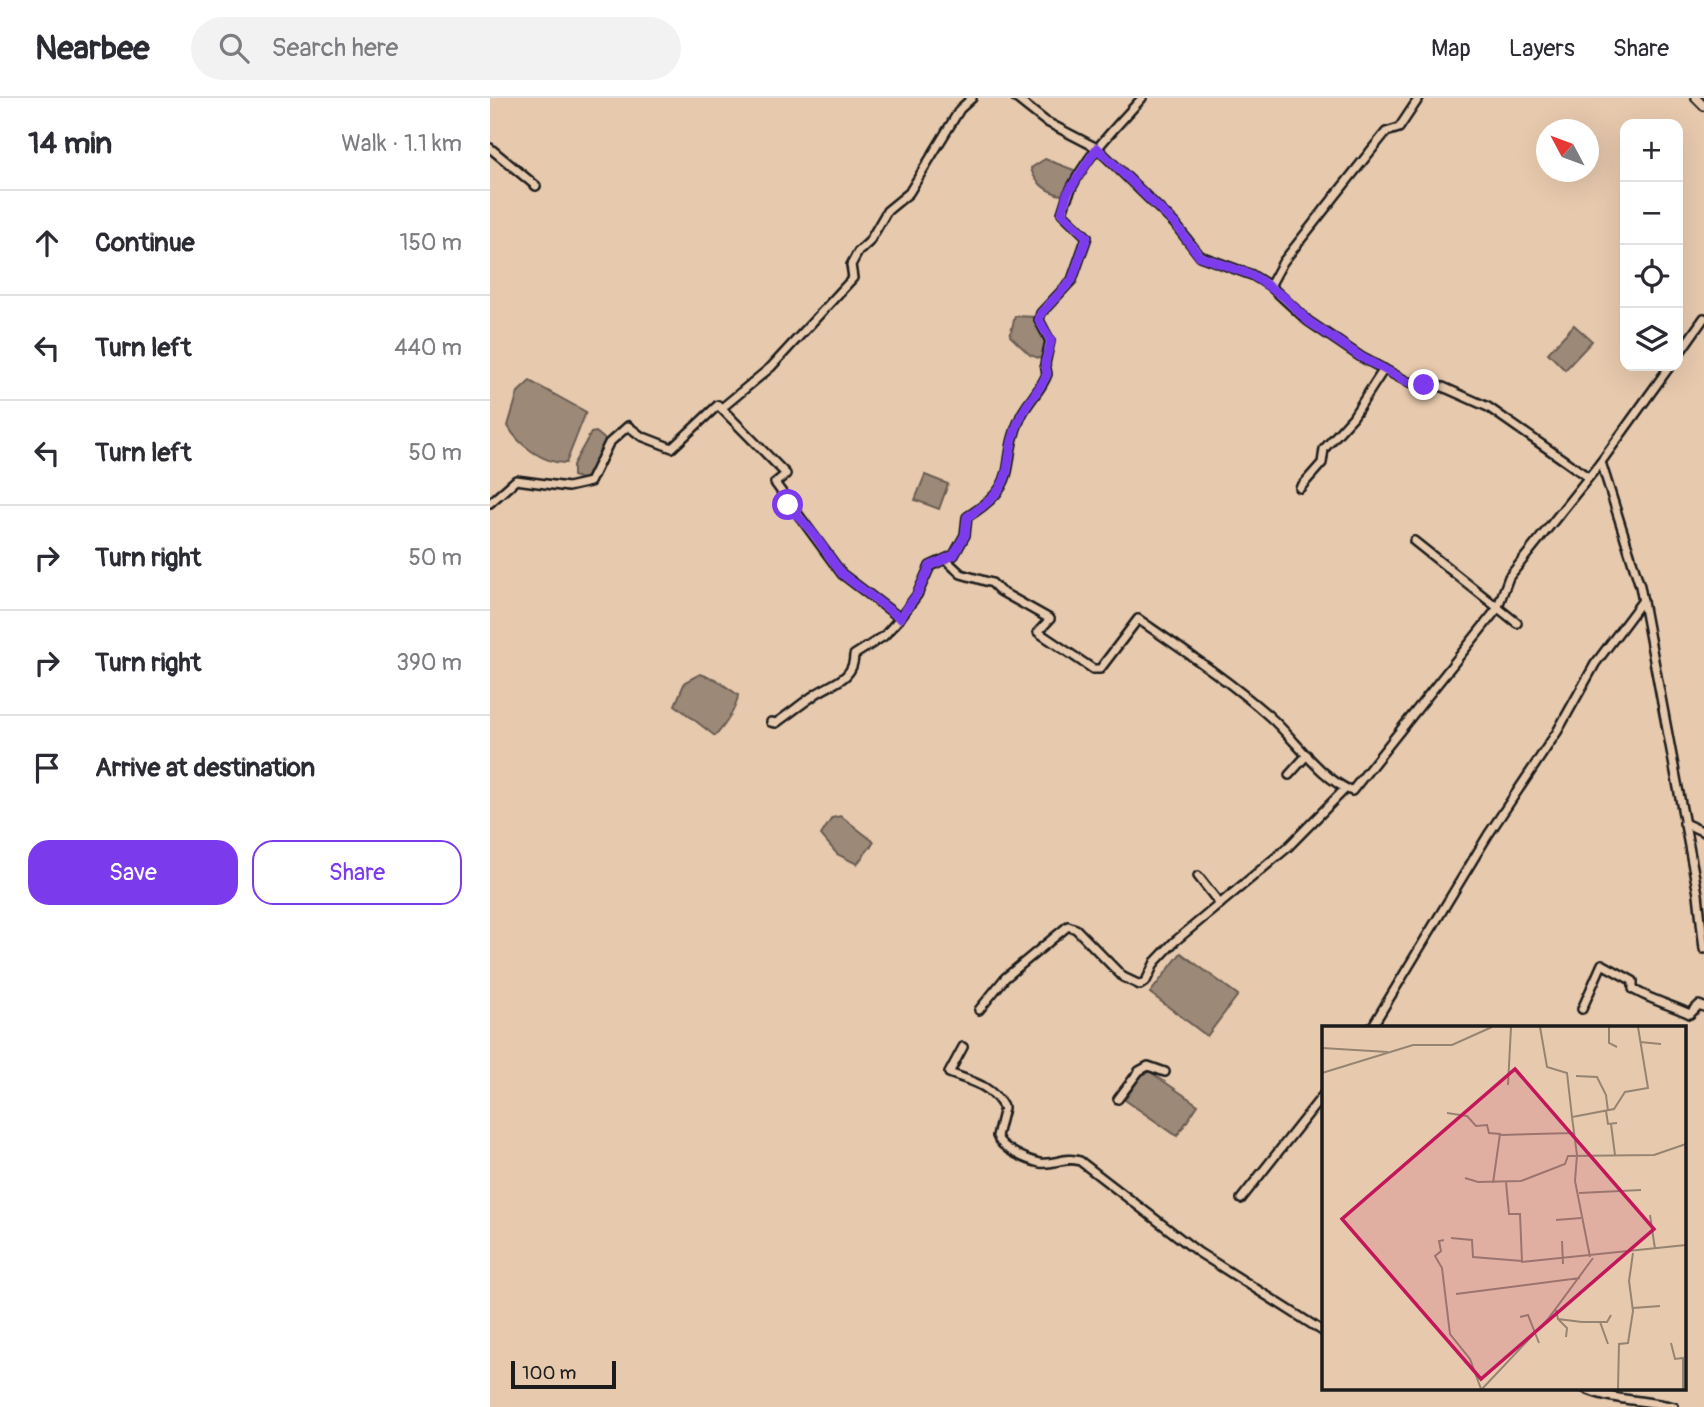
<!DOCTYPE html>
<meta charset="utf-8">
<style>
:root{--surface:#fff;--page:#f2f2f3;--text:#2b2b33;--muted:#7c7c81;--line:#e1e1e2;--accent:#7c3aed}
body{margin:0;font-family:Pangolin,sans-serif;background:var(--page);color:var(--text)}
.controls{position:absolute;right:21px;top:21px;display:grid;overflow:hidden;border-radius:14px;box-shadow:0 7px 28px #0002}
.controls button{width:63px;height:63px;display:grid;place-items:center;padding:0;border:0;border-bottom:2px solid var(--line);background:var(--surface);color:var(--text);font:35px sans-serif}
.compass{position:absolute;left:1046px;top:21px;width:63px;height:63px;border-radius:50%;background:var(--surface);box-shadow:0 7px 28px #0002;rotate:311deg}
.scale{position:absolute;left:21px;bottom:18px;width:105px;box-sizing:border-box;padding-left:7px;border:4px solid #1c1c1c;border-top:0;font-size:19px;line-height:24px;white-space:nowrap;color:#1c1c1c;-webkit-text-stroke:5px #e7c9ad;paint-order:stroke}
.stop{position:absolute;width:21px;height:21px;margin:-16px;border:5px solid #7c3aed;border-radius:50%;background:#fff}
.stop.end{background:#7c3aed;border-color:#fff;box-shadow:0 2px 7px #0008}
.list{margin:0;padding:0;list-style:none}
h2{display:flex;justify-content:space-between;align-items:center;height:91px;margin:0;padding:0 28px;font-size:30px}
h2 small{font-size:23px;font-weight:400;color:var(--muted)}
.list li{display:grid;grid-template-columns:46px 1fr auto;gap:21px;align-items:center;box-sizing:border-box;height:105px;padding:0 28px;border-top:2px solid var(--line)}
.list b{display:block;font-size:26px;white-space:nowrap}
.list em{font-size:23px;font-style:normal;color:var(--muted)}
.actions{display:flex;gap:14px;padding:21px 28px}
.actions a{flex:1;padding:16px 0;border:2px solid var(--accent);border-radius:21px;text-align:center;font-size:24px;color:var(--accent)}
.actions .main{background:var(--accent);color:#fff}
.icon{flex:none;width:38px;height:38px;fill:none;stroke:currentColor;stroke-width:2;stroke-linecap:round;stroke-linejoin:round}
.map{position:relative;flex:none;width:1214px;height:1309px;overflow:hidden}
header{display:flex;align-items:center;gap:42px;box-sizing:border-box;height:98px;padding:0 35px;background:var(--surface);border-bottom:2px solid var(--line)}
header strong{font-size:33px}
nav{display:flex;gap:38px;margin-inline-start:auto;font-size:24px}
.search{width:490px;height:63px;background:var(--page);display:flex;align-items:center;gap:18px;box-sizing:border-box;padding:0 24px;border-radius:38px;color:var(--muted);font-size:26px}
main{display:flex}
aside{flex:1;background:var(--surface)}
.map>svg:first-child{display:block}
.water{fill:#9c8978;stroke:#695d53;stroke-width:2}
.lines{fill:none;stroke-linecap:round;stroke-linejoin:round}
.street-casing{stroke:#1c1c1c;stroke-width:12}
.street{stroke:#e7c9ad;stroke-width:7}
.route{stroke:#7c3aed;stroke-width:9}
.inset-road{fill:none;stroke:#968473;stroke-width:2}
.view{fill:#c2185b;fill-opacity:0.15;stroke:#c2185b;stroke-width:3.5}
.inset-edge{fill:none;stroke:#1c1c1c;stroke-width:3.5}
</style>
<header>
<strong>Nearbee</strong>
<div class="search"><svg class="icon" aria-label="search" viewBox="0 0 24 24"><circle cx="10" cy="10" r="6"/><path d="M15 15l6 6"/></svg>Search here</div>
<nav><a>Map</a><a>Layers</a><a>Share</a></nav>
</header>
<main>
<aside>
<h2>14 min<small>Walk · 1.1 km</small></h2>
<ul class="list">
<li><svg class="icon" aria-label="ahead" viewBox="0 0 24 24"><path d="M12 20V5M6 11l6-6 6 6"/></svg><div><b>Continue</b></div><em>150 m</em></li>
<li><svg class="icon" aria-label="left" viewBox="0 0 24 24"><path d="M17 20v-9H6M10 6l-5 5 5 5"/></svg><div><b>Turn left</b></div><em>440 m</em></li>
<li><svg class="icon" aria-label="left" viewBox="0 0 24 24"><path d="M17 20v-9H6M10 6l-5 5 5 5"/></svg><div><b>Turn left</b></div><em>50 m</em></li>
<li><svg class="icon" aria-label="right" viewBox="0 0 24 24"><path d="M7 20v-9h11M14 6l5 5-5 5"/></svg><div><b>Turn right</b></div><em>50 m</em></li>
<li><svg class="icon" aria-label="right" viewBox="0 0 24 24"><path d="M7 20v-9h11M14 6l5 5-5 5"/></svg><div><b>Turn right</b></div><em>390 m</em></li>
<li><svg class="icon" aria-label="arrive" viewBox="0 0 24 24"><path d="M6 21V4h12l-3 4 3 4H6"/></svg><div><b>Arrive at destination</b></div></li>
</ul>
<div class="actions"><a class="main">Save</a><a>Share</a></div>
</aside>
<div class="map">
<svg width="1214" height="1309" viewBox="0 0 1214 1309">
<rect width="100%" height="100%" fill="#e7c9ad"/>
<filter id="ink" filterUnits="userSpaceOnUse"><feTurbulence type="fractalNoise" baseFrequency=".0143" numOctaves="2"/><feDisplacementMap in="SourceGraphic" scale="14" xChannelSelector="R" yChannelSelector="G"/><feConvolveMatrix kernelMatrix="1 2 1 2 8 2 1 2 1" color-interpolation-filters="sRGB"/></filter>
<g filter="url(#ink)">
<!-- water -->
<g class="water">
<path d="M555,61L584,72L585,76L571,97C557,94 544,84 541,70Z"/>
<path d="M525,218L547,219L558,243L554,262L540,257L520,238Z"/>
<path d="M1084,227L1102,243L1075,272L1058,255Z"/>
<path d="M40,283L96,314L76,365C55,366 28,347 18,328L28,294Z"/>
<path d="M106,334L117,343L98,379L91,381L83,378V367L101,335Z"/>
<path d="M435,377L458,386L449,411L425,402Z"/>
<path d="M210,576L225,581L248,597C247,610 234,629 225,638L185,607L195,584Z"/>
<path d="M351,718L384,744L367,766L347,756L331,737L342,720Z"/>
<path d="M691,855L748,897L717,938L660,895Z"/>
<path d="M656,971L708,1007L687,1038L635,1002Z"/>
</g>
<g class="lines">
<!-- street casing -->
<g class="street-casing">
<g id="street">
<path d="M526,0L555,23L607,50L685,126L710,158L762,177L780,188L818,223L871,259L918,284L953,289L998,309L1098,379"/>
<path d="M1206,0L1214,8"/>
<path d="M0,50L46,88"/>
<path d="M780,188L793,164L883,50L896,34L909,30L929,0"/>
<path d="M1188,257L1214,220"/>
<path d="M233,309L281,269L363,180L361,167L368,154L379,144L397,113L419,95L470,11L482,0"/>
<path d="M1111,364L1150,488L1208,796L1214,851"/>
<path d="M810,390L832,365L834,351L863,319L894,271"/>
<path d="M0,405L26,382L78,389L100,384L119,345L138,328L151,338L182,350L228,307L296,376L285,385L352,476L410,520"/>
<path d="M924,443L1027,525"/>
<path d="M457,463L471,476L502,485L510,493L560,521L548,534L603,571H610L648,521C693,552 738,582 779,618C803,639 832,682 862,693L1007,511L1019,479L1111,364L1180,268"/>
<path d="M281,624L286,625C299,616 310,607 323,598C340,585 364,583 364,557L394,538L410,520L427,497L440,468L464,457L475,437L477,419C535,383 508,367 531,318C538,303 552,291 557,276L555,266L560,243L549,222L551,215L582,182L597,139L572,115C584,69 621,35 652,0"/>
<path d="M799,677L817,657"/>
<path d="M1194,725L1214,734"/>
<path d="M708,778L730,806"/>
<path d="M1092,911L1112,866L1143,883V891C1158,901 1181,907 1200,916L1209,907L1214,909"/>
<path d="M489,912L515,880L578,828L586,831L633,879L650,887L656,883L665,864L684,844L797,750L855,691"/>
<path d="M882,929L998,737L1067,634L1105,566L1153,502"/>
<path d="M473,949L459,975C483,984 501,987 514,1010L507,1038C511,1051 537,1062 550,1065C565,1067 575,1058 590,1063L708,1154L834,1234"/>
<path d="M628,1001L649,973L658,968L675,974"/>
<path d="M751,1101L834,996"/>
<path d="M1094,1290C1116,1302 1157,1302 1184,1309"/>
</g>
</g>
<!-- street -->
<use href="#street" class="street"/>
</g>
</g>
<g class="lines" filter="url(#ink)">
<!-- route -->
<path class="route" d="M298,407L323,435L352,476L410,520L427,496L440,468L464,457L475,437L477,419C534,384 508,366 531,318C538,303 551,291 557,276L555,265L561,243L549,222L551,215L582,182L597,139L572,115L577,96L607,50L685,126L709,158L762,177L794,199L818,223L871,259L918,284L934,287"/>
</g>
<!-- overview -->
<g transform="translate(832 928)">
<rect width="364" height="364" fill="#e7c9ad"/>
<path class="inset-road" d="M218,1L225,41L245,47L250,91M287,1V17L295,21M318,16L339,18M0,22L66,26M0,47L91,19H130L170,1M254,50L275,51L284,69L286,85M186,59L189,1M284,85L286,98L295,97M125,87L145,90L154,100L165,99L167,107L178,108L171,157M289,98L293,129M179,109L252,107M143,152L156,156L199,155L243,138L246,130L332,129L364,118M184,156L187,188H198L200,236L364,219M257,167L319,164M328,189L333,223M234,194L259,192M129,212L150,214L151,231L200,235M122,214L117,215L119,225L113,230L120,242L128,308L148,333L159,363M240,215L241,238M268,231L253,155L255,129L250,91L292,83L303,66L326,62L316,1M134,268L258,252M311,282L338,280M234,284L236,293L260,296H285L289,289M198,291L206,289L217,317M236,293L245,302L244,311M278,296L286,318M349,317L353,333L361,332V363M160,363L226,293L271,232M296,363L297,318L306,317L311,285L307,255L311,227"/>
<path class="view" d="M193,43L332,203L159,353L20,193Z"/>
<rect width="364" height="364" class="inset-edge"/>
</g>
</svg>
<div class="controls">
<button>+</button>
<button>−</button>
<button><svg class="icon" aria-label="locate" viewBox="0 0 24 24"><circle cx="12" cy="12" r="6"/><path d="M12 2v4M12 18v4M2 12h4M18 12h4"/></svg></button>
<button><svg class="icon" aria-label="layers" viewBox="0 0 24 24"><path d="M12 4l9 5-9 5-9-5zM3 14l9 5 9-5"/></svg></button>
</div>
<svg class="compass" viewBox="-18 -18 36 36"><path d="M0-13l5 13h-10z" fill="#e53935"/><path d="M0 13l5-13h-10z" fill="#7c7c81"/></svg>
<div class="scale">100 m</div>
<div class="stop" style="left:298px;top:407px"></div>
<div class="stop end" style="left:934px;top:287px"></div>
</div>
</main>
